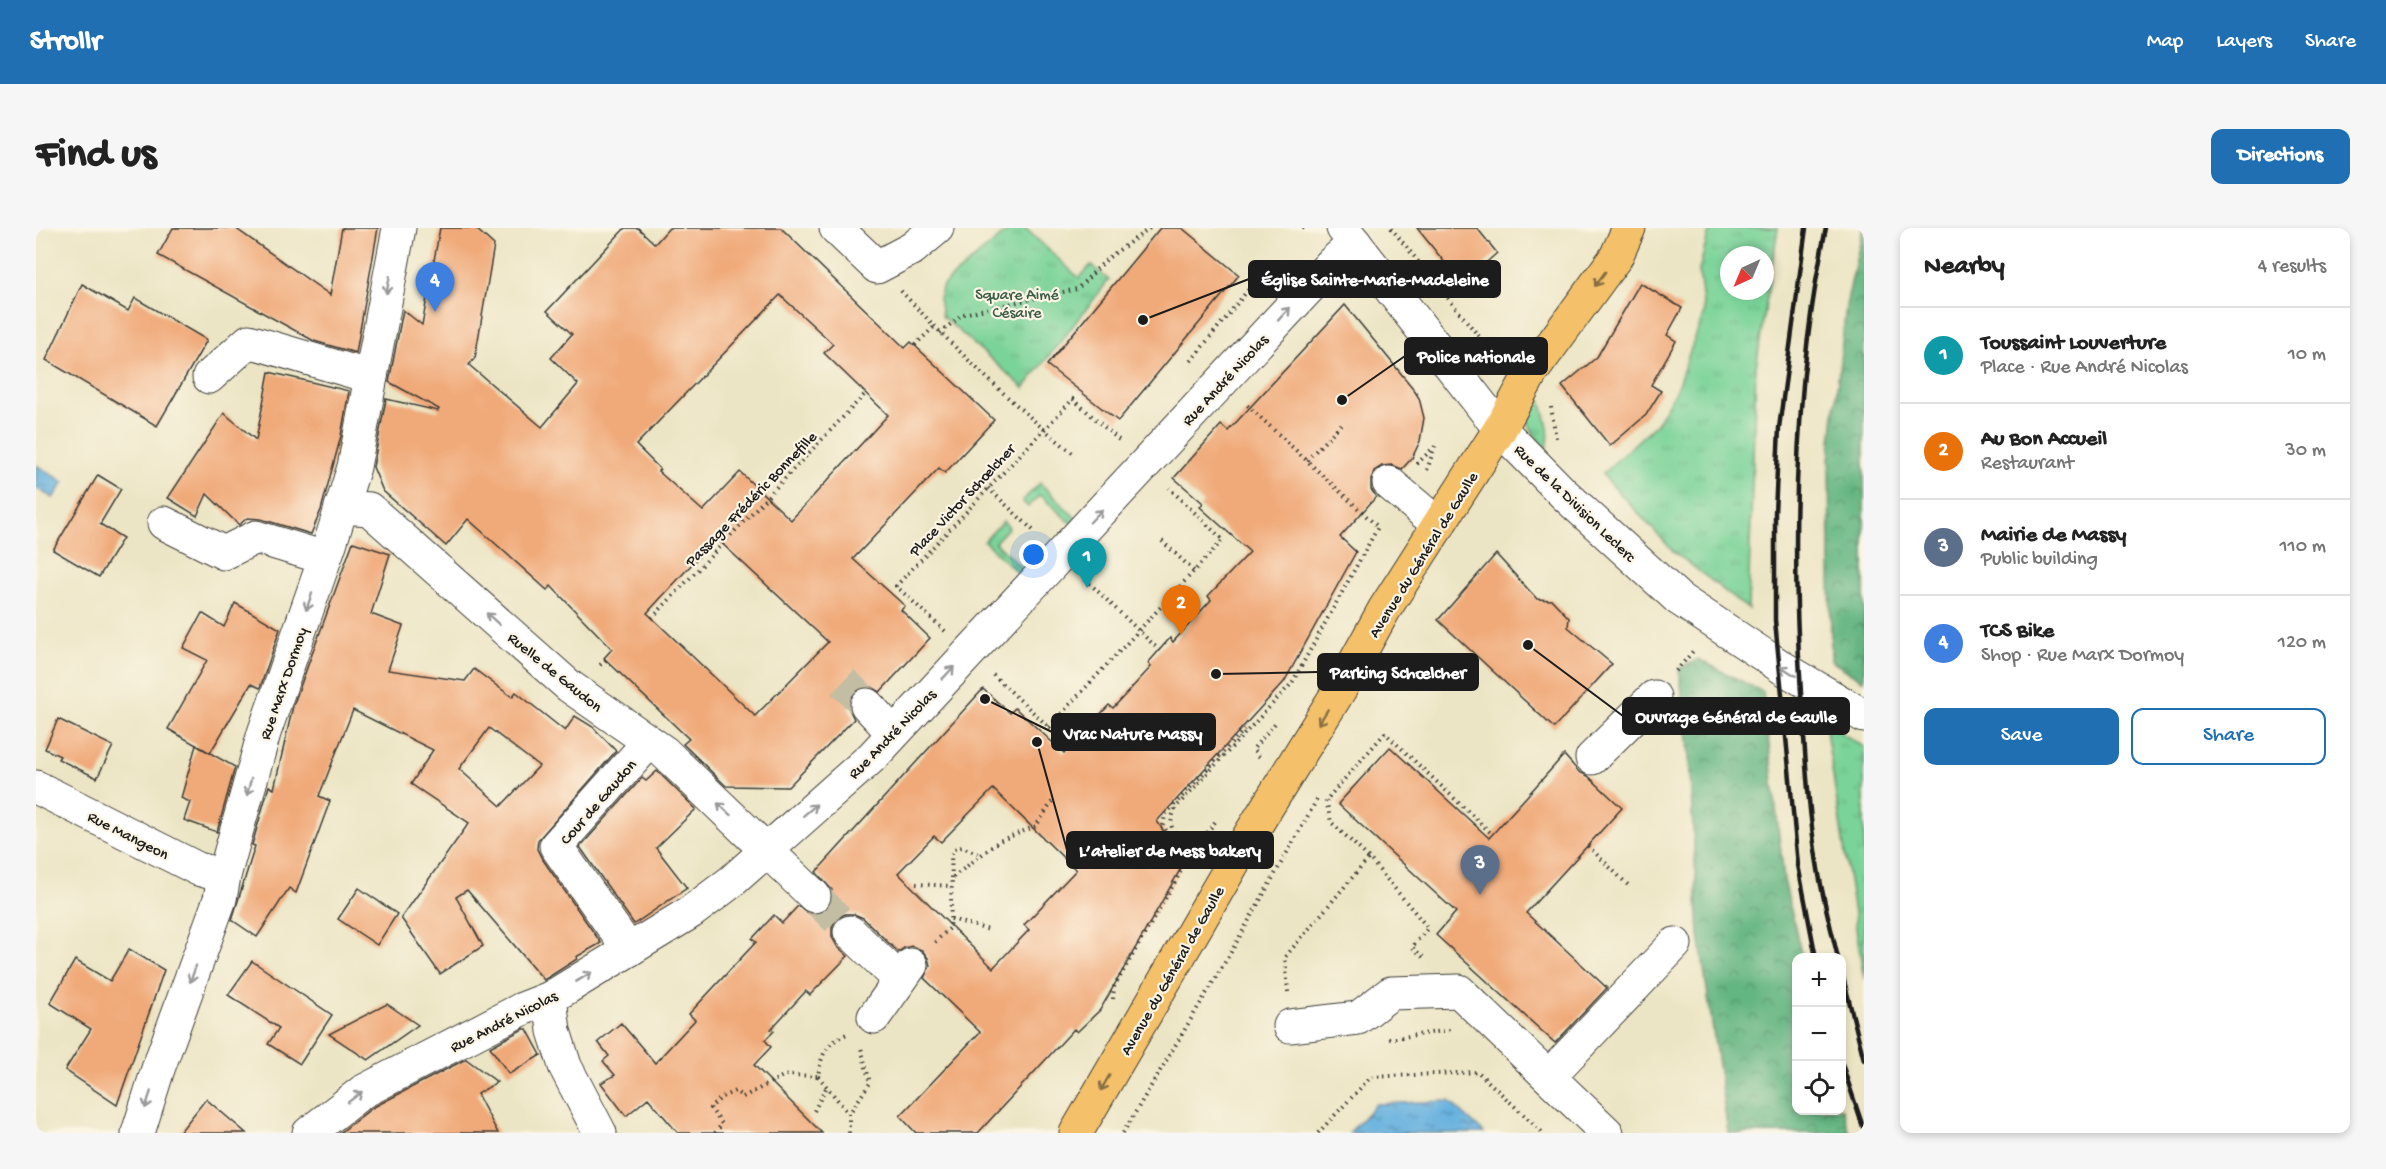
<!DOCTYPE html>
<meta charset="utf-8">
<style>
:root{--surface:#fff;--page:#f6f6f6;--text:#222;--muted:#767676;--line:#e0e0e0;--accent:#1f6fb2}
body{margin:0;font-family:"Gochi Hand",sans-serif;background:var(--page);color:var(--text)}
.controls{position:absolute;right:18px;bottom:18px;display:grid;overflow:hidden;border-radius:12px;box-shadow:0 3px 9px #0003}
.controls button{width:54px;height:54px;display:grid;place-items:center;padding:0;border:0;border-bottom:2px solid var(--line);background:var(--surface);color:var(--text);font:30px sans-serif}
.compass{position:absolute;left:1684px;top:18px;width:54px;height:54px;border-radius:50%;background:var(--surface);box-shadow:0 3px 9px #0003;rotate:224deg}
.you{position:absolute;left:998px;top:327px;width:21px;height:21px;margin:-15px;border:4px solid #fff;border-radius:50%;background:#1a73e8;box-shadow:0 0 0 9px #1a73e833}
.badge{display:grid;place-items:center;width:39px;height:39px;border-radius:50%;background:var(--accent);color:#fff;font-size:20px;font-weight:700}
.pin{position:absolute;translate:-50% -50px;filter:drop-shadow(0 2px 3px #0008)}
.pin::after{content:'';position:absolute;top:32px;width:21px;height:18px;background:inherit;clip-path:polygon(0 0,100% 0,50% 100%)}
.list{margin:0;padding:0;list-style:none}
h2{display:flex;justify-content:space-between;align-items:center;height:78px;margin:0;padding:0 24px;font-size:26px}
h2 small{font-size:20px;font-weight:400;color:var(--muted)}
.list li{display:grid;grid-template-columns:39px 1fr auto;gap:18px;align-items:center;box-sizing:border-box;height:96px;padding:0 24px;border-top:2px solid var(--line)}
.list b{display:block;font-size:22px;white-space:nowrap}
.list p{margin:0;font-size:20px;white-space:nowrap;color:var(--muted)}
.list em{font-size:20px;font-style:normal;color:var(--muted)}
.actions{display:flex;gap:12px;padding:18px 24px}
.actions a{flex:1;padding:14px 0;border:2px solid var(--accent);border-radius:12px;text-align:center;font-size:21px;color:var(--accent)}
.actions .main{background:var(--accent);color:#fff}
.icon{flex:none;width:33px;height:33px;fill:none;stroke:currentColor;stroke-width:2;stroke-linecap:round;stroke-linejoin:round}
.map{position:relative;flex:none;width:1828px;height:905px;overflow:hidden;border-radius:12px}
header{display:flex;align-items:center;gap:36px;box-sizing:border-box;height:84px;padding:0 30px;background:var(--accent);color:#fff}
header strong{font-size:28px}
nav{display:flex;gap:33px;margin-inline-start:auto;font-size:21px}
.intro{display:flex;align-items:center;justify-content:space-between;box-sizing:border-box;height:144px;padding:0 36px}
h1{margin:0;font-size:42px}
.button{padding:15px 27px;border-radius:12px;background:var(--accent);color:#fff;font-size:21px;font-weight:700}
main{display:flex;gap:36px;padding:0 36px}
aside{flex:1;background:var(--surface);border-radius:12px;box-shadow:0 3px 9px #0003}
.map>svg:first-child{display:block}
.grass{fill:url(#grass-tufts);stroke:#4b785a;stroke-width:1.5;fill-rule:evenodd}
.forest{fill:url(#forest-crowns);stroke:#40684e;stroke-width:1.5}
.water{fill:url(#water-ripples);stroke:#41667e;stroke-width:1.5}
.building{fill:#f0a978;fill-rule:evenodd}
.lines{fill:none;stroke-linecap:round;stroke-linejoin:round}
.minor-tunnel{stroke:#c2bda3;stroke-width:33;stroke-dasharray:33 16;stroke-linecap:butt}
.minor-casing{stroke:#3b3a35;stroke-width:35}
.major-casing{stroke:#3b3a35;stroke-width:35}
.path{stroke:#3b3a35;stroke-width:4;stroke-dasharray:1.5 4.5;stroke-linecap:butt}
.minor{stroke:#fff;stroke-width:33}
.major{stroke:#f4c16a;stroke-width:33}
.rail{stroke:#1c1c1c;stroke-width:4.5}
.oneway{stroke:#886e43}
.oneway2{stroke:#999}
.labels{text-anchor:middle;stroke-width:4.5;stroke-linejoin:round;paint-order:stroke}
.park-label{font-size:16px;fill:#3d5c48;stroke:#fcf5e5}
.street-label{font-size:16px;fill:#1c1c1c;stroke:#fcf5e5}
.leader{fill:none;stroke:#1c1c1c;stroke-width:2}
.callout-dot{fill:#1c1c1c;stroke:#fcf5e5;stroke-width:2}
.callout{fill:#1c1c1c;stroke:#1c1c1c;stroke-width:2}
.callout-label{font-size:18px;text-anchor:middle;font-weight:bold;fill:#fff}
</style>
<header>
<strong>Strollr</strong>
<nav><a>Map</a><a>Layers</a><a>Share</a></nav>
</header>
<div class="intro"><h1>Find us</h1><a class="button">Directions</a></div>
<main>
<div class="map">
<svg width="1828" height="905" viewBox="0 0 1828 905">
<defs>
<pattern id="grass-tufts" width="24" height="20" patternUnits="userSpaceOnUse" patternTransform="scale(1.5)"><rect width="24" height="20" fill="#7ad399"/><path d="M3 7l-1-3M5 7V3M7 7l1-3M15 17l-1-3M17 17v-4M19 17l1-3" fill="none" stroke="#69b583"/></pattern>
<pattern id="forest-crowns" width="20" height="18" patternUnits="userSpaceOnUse" patternTransform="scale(1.5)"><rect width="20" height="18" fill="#63b581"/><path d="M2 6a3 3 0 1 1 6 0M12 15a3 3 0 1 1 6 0" fill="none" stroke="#519269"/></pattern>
<pattern id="water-ripples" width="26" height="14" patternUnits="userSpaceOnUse" patternTransform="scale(1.5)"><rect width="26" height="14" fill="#66b1df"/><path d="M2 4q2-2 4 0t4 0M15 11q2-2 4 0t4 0" fill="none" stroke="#538fb4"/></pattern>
</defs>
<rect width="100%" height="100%" fill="#fcf5e5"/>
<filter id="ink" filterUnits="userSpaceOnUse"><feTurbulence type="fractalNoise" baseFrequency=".0167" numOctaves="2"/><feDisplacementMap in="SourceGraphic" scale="12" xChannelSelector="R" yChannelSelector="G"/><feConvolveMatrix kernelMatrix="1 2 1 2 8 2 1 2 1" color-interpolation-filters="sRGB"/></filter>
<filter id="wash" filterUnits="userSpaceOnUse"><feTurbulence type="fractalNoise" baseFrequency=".008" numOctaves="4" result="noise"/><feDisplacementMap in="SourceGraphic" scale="24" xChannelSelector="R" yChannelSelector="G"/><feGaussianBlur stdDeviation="1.35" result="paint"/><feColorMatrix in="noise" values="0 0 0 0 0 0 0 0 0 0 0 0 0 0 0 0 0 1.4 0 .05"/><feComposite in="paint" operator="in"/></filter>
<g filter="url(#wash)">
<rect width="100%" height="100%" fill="#ece5c5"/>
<!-- grass -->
<g class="grass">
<path d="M975,0H989L1043,50L1055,37L1073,52L988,160L906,88L903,70L907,57Z"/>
<path d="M1674,0H1742L1720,139L1712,381L1637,323L1566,246L1620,196L1640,162L1668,85L1663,42ZM1693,27H1729V63H1693Z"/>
<path d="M1502,163C1506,179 1518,206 1510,221C1488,194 1489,195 1502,163Z"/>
<path d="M1004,255L1048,298L1037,297L1004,267L992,279L986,273Z"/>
<path d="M967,293L973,299L959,314L991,345L993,356L948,313Z"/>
<path d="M1789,495L1828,519V752Z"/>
</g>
<!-- forest -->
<g class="forest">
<path d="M1827,0H1828V453L1795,433L1793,232L1810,78Z"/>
<path d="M1662,431L1727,464L1748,652L1766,729L1760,730V882L1806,881L1814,905H1692L1663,707L1652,513L1643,441Z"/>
</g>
<!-- water -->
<g class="water">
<path d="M0,237L28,254L17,270L0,260Z"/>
<path d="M1413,873L1448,905H1313L1340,876Z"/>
</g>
<g id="blocks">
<!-- building -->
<g class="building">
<path d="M137,0H199L294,67L306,0H342L320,125L278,113L122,27Z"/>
<path d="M404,0H439L458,17L439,130L433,137L506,199L542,156L515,130L536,106L511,83L589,0H602L619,16L633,0H745L869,120L875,114L958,192L909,245L903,240L817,331L869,378L865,382L894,410L844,464L836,459H827L818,464L813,471V481L818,491L752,559L690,558L647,516L653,511L568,430L576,421L515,358L511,362L432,291L410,318L347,263L337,239L350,171L402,183L403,181L353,154L367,82L386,97ZM744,67L797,116L788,125L852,187L755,292L704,244L667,283L622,243L624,241L600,217ZM680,310L792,414L719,488L611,385Z"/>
<path d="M1124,0H1146L1203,47L1082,193L1011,137Z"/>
<path d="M1381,0H1441L1461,25L1426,56Z"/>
<path d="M1604,55L1646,80L1631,107L1640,113L1615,157L1625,163L1610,187L1574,218L1526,158L1561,129Z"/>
<path d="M46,56L92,83L99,70L171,112L121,198L10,132Z"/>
<path d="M1309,77L1376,159L1383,170L1388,190L1384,213L1376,230L1366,241L1356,237L1346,238L1338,243L1335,252V261L1340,269L1304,309L1320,324L1248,454L1121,593L1130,607L1126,612L1144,631L1145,640L1064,782L1041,804L1038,801L942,905H880L864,888L944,804L888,750L894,738L892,730L886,722L876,718L868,720L862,724L827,690L818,686H809L800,691L796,699V709L801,718L812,728L774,767L770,763L735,801L738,803L729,812L735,819L718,837L786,905H642L612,870L590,888L565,855L579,847L567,833L573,828L562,814L585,795L619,835L659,792L653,786L720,714L716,711L738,687L746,695L762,678L774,686H783L791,681L796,672V662L780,644L947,461L974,485L979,480L1028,525L1073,477L1077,480L1115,439L1112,435L1134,410L1137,414L1175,372L1172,368L1214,324L1164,279L1167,275L1138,250L1185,197L1192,203ZM957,561L1040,642L988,697L993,702L957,740L862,645L898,608L905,614Z"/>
<path d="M233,144L313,163L305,208L285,282L275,306L225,291L211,290L203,297L171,266L161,288L132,270L188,185L220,212Z"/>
<path d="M62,247L85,261L64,296L87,310L63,349L17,322Z"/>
<path d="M317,314L354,326L335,386L367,398L352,442L429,453L438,441L476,469L480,464L529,503L539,488L557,499L580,523L502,612L501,621L505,629L565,715L540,729L541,731L508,752L431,662L420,669L447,718L404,746L365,690L433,595L375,556L397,522L317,482L283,568L294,573L260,665L253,660L221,709L196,692L219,618L216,617L233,558L238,561L257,478ZM453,500L503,538L465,578L423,541Z"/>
<path d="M1460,326L1501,371L1516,372L1533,390L1532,399L1576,436L1518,500L1402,392Z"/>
<path d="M199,375L244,401L224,460L215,456L174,525L132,501L171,432L147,420L166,385L188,399Z"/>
<path d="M22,491L77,518L61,550L22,531L24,528L9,521Z"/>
<path d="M160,517L199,539L181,604L148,592L154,574L145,570Z"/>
<path d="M1354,519L1453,610L1528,527L1543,544L1552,548L1586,580L1490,685L1571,760L1519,815L1400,707L1420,684L1302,576Z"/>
<path d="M621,543L660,581L620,620L651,660L598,696L544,619L606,550L610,553Z"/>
<path d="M323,660L361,686L341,717L302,691Z"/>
<path d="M93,721L128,742L81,877L29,842L55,801L14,775L39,732L74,753Z"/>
<path d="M216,733L296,787L264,836L232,816L243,800L192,767Z"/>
<path d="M351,776L382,797L332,832L293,806Z"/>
<path d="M487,801H491L505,827L473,846L454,819Z"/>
<path d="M430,831L461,854L441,866L462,905H304L336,880Z"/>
<path d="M170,871L210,905H143Z"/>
</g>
</g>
</g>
<g filter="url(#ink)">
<use href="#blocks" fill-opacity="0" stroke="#3b3a35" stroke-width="1.5"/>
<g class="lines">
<!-- minor-tunnel -->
<g class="minor-tunnel">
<path d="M807,454L831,477"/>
<path d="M778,668L814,704"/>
</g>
<!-- minor casing -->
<g class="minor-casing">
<g id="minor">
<path d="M800,0L841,39L877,20L901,0"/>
<path d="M1307,0L1464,201L1528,266L1643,371L1747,440L1828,488"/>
<path d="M173,149L213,113L335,149"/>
<path d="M1353,255L1403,297"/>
<path d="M305,279L333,281L533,458L628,524L778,668"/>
<path d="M128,295L188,325L220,309L289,330"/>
<path d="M831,477L857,505"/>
<path d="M1556,530L1618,469"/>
<path d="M0,559L162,641L188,648"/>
<path d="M814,704L864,752"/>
<path d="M593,722L520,618L613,514"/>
<path d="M514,770L518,803L529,838L564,905"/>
<path d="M838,789L875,737"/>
<path d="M1254,798L1322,790L1355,765L1423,763L1571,905"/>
<path d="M1513,848L1639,716"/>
<path d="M102,905L122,841L184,671L188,648L228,505L294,316L318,239L363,0"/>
<path d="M273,905L326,864L486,781L514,770L655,684L695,654L837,528L1296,35L1319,15"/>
</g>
</g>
<!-- major casing -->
<g class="major-casing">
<path id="major" d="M1040,905L1207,618L1306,458L1348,382L1464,201L1495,145L1580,29L1593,0"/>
</g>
<!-- path -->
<g class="path">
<path d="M1267,0L1272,2"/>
<path d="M1355,0L1450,117"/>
<path d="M865,63C919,121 977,177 1039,227"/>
<path d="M904,105L927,86L1041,61L1072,30L1114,0"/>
<path d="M879,117L898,99"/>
<path d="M1155,133L1216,57"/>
<path d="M1515,179L1520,210"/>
<path d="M1271,232L1308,193"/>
<path d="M1381,236L1397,220"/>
<path d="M1391,242L1399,218"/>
<path d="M952,260L1000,305"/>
<path d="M1126,313L1158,343"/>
<path d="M1049,351L1123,422"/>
<path d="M616,390L830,165"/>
<path d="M909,403L860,358L1037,171L1084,213"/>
<path d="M564,437L570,432"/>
<path d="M1640,443L1658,422"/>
<path d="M957,447L1013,499L1028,515"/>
<path d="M1013,499L1187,312L1133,260"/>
<path d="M1223,529L1217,521L1241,493"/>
<path d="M1179,594L1159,621C1139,610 1128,600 1141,578L1256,455L1342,299L1210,176"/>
<path d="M1552,618L1592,657"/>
<path d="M916,650L915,628L918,621L926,619L944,626"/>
<path d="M880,656L916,658"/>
<path d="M915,691L953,702"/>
<path d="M899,714L914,700L916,650L963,613L1000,598L1018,571"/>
<path d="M1387,729L1376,719L1392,700L1333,630L1295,594L1290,572L1349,505L1456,606"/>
<path d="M1252,764L1249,729L1333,630"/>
<path d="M1077,771L1078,759L1147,640V628L1127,598L1129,587L1209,501L1207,499"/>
<path d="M1353,811L1414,802"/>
<path d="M782,848L813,886"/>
<path d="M778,883L791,858"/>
<path d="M679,905L686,896L674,880L686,869L699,863L707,869L749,847L782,848C785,827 790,815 811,806"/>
<path d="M813,905V886L834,855L825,820"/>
<path d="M1087,905L1195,724L1283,568"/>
<path d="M1282,905L1335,849L1442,844L1507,905"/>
</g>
<!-- minor -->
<use href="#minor" class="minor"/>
<!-- major -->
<use href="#major" class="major"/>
<!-- rail -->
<g class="rail">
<path d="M1770,0L1743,200L1739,285V392L1762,637L1780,730"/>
<path d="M1790,0C1758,152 1755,310 1765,465C1769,523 1772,583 1782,641C1787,671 1795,700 1802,730"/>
<path d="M1806,745L1828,832"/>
<path d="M1806,836L1828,902"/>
</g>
</g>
<!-- one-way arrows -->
<defs><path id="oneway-shaft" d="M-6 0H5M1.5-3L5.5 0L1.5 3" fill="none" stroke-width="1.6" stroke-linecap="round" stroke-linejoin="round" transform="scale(1.5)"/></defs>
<g class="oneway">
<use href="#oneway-shaft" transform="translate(1564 51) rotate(126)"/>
<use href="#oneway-shaft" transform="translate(1287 489) rotate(122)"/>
<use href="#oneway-shaft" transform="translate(1069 855) rotate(120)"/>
</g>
<g class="oneway2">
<use href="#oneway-shaft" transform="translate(352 57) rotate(101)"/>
<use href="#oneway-shaft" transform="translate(1248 86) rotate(-47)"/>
<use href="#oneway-shaft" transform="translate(1060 288) rotate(-46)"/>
<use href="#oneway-shaft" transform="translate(273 374) rotate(109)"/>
<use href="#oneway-shaft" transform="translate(457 391) rotate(-138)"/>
<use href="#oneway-shaft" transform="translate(1752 443) rotate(-148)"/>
<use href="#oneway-shaft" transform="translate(912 445) rotate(-47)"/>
<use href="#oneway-shaft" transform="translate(213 559) rotate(105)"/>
<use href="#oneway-shaft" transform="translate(688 581) rotate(-137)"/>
<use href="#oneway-shaft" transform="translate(774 582) rotate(-41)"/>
<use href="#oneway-shaft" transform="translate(157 746) rotate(110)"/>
<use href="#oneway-shaft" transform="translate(548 749) rotate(-31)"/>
<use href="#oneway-shaft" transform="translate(319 869) rotate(-37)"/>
<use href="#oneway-shaft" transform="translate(112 872) rotate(108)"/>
</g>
</g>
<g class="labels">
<!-- park labels -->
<g class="park-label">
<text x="981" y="71">Square Aimé<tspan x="981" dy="18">Césaire</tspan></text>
</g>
<!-- street labels -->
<g class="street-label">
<text transform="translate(1188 151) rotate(-47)" y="6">Rue André Nicolas</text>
<text transform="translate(714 270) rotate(-46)" y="6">Passage Frédéric Bonnefille</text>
<text transform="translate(925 271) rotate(-47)" y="6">Place Victor Schœlcher</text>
<text transform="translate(1540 274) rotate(44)" y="6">Rue de la Division Leclerc</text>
<text transform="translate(1386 326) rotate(-58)" y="6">Avenue du Général de Gaulle</text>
<text transform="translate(520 443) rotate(39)" y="6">Ruelle de Gaudon</text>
<text transform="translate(246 455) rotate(-71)" y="6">Rue Marx Dormoy</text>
<text transform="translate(855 505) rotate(-46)" y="6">Rue André Nicolas</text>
<text transform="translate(561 573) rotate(-49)" y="6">Cour de Gaudon</text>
<text transform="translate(93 606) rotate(27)" y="6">Rue Mangeon</text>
<text transform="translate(1135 742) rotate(-60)" y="6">Avenue du Général de Gaulle</text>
<text transform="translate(467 792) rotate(-27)" y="6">Rue André Nicolas</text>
</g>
</g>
<!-- callouts -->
<path class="leader" d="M1107 92L1213 51M1306 172L1369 128M1180 446L1282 444M1492 417L1587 488M949 471L1016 504M1001 514L1031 622"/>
<g class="callout-dot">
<circle cx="1107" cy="92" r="6"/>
<circle cx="1306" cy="172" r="6"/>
<circle cx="1180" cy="446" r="6"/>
<circle cx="1492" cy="417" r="6"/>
<circle cx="949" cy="471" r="6"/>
<circle cx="1001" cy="514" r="6"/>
</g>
<g class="callout">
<rect x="1213" y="33" width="251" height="36" rx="6"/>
<rect x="1369" y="110" width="142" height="36" rx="6"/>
<rect x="1282" y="426" width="160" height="36" rx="6"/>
<rect x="1587" y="470" width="226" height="36" rx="6"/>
<rect x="1016" y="486" width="163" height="36" rx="6"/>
<rect x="1031" y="604" width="206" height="36" rx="6"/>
</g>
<g class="callout-label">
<text x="1339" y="57">Église Sainte-Marie-Madeleine</text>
<text x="1440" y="134">Police nationale</text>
<text x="1362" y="450">Parking Schœlcher</text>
<text x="1700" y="494">Ouvrage Général de Gaulle</text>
<text x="1097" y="511">Vrac Nature Massy</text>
<text x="1134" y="628">L’atelier de Mess bakery</text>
</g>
</svg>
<div class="controls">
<button>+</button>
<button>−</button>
<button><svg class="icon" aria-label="locate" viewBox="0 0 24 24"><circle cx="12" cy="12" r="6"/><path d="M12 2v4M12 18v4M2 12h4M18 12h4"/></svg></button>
</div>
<svg class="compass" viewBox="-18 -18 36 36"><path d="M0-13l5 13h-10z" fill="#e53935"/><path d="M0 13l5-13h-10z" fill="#767676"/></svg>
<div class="you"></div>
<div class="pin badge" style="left:1051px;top:360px;background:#0f9aa8">1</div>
<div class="pin badge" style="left:1145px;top:407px;background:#e8710a">2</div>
<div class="pin badge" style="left:1444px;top:667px;background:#5c6f8a">3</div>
<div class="pin badge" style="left:399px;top:84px;background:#3f7fe0">4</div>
</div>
<aside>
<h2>Nearby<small>4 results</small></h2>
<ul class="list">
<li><span class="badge" style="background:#0f9aa8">1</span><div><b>Toussaint Louverture</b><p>Place · Rue André Nicolas</p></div><em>10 m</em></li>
<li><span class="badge" style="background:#e8710a">2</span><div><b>Au Bon Accueil</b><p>Restaurant</p></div><em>30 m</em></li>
<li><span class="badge" style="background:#5c6f8a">3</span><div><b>Mairie de Massy</b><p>Public building</p></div><em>110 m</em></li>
<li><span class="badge" style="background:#3f7fe0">4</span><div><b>TCS Bike</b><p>Shop · Rue Marx Dormoy</p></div><em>120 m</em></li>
</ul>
<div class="actions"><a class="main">Save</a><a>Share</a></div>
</aside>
</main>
